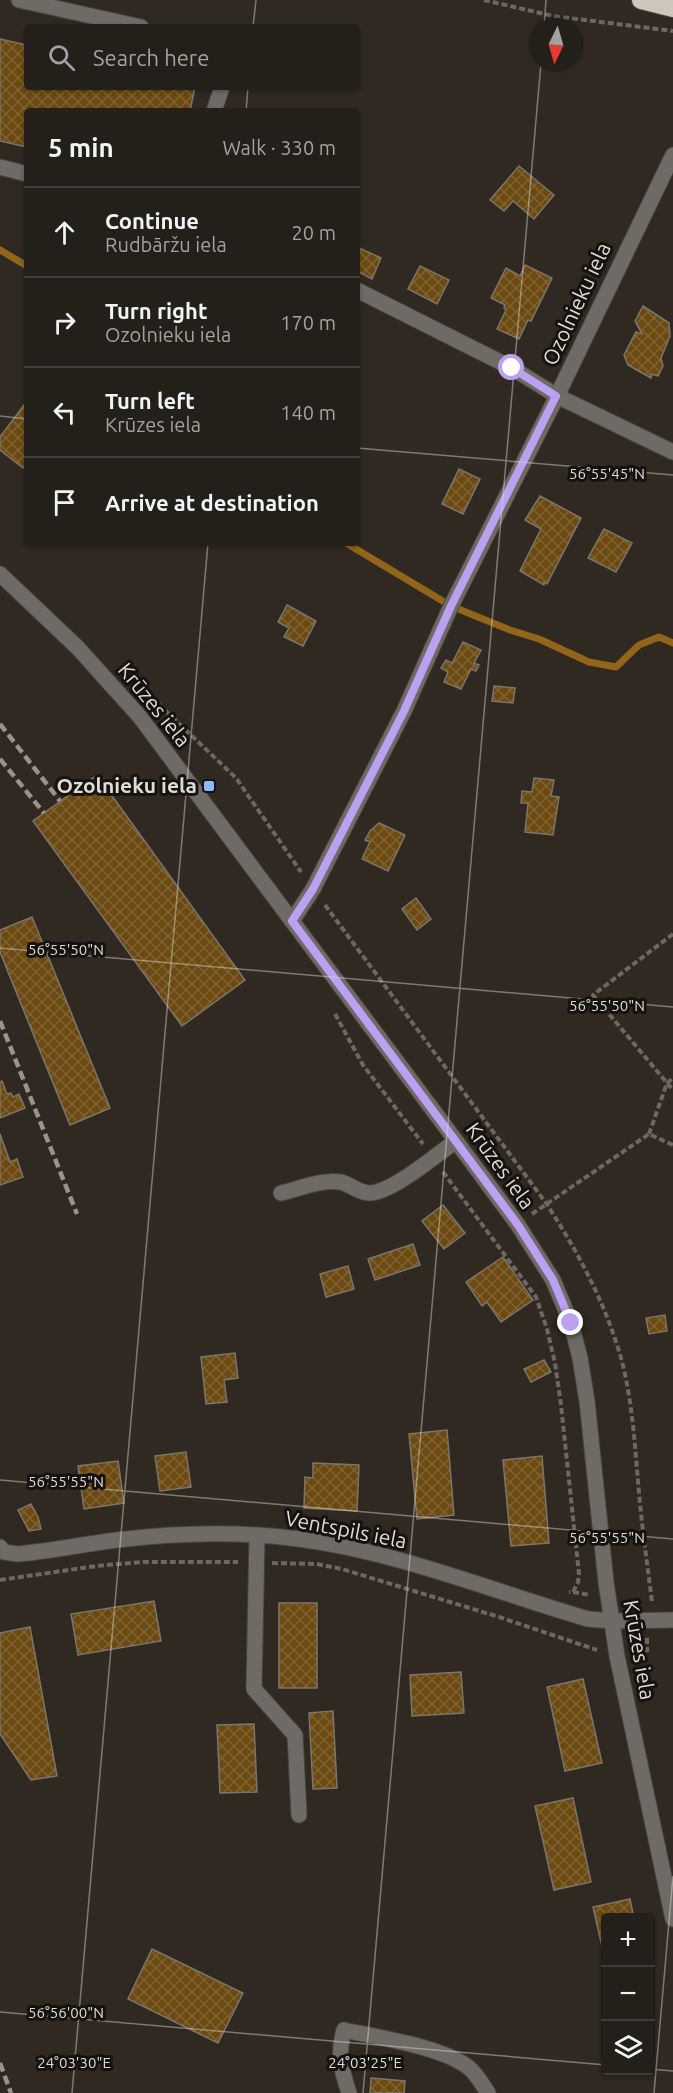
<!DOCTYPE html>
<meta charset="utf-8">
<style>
:root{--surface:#231f19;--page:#2b2722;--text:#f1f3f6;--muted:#a3a2a2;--line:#403d38}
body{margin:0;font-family:Ubuntu,sans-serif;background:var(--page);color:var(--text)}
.controls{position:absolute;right:18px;bottom:18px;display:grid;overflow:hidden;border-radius:6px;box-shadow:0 2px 4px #0004}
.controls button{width:54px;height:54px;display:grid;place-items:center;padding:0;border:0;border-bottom:2px solid var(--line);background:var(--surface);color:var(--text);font:30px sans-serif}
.compass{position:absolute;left:529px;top:18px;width:54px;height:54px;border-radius:50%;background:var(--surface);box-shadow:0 2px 4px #0004;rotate:185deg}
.stop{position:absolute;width:18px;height:18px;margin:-14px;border:4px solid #bca0f2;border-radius:50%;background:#fff}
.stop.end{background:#bca0f2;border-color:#fff;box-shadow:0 2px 6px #0008}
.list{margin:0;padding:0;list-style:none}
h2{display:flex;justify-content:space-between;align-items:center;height:78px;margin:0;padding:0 24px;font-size:26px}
h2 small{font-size:20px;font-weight:400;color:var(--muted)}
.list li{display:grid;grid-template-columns:39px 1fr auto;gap:18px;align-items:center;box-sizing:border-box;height:90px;padding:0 24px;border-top:2px solid var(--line)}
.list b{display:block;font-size:22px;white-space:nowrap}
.list p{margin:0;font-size:20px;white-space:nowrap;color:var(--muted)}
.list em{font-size:20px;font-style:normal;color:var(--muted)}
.icon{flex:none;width:33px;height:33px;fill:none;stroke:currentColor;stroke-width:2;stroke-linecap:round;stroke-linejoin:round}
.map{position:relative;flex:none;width:673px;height:2093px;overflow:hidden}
.search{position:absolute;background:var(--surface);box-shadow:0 2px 4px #0004;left:24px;top:24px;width:336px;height:66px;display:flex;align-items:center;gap:15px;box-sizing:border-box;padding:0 21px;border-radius:6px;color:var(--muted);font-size:22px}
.panel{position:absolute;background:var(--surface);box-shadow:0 2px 4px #0004;left:24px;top:108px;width:336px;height:438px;border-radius:6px}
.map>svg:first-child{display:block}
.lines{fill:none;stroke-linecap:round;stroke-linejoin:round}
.stream{stroke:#92651a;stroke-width:7}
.building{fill:url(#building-cross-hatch);stroke:#7c756c;stroke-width:1.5}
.minor-casing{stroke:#4b453e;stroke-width:17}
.highway-casing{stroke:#4b453e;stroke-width:20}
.path{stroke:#6c6760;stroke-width:4;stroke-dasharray:6 3;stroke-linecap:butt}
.minor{stroke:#6e6b67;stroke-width:15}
.highway{stroke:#cdc6bb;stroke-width:18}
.rail{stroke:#98938d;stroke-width:4.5;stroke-dasharray:9 4.5;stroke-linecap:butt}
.route{stroke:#bca0f2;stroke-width:8}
.ticks{fill:none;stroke:#dfdbd6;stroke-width:1.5;stroke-opacity:0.45}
.poi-dot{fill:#88bafc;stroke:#15120f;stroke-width:2}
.labels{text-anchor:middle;stroke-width:6;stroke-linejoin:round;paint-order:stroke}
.street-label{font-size:21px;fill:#dfdbd6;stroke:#15120f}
.poi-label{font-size:21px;font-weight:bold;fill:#dfdbd6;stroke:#15120f;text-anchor:end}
.ticks-label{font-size:15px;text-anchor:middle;fill:#dfdbd6;stroke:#15120f;stroke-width:6;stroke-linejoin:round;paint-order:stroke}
</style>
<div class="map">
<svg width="673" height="2093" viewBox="0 0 673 2093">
<defs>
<pattern id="building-cross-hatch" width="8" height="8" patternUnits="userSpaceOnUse" patternTransform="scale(1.5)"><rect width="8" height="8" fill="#6b4911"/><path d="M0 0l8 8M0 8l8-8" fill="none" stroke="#806333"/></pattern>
</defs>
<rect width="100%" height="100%" fill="#2f2921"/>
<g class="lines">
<!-- stream -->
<g class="stream">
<path d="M0,250L27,266"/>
<path d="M346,543L451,606L510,630L539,639L589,662L616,667L639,645L659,637L673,643"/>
</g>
</g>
<!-- building -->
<g class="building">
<path d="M0,39L27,45V87H195L190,111H27V147L0,141Z"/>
<path d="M519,166L554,195L534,219L513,201L504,211L490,200Z"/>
<path d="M357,247L381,258L372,279L357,271Z"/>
<path d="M525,265L552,278L531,321L528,320L519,339L497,329L506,310L504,308L505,305L491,298L506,268L520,276Z"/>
<path d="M420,266L449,280L437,304L408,289Z"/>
<path d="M643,306L669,323L670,336L661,358L663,366L658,376L652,374L651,378L628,365L624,355L636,332L642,334L635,321Z"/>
<path d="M27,401V462L23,468L0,450V437Z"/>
<path d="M459,469L480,479L463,514L442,504Z"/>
<path d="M540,496L581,518L547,584L544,582V585L520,571L541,529L525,520Z"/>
<path d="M604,529L632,543L616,572L588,558Z"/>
<path d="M287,605L316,621L303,646L284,637L289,628L278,622Z"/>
<path d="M463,642L481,650L474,663L479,665L476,671L471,669L461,689L444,682L448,672L441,668L446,660L452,663Z"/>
<path d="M494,686L515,688L513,703L492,701Z"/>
<path d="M97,775L245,980L182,1026L33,821Z"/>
<path d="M534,778L554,780L551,796L559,797L553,835L525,832L528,803H521L522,791L532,792Z"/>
<path d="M379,823L405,835L388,871L362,859L370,842L365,840L370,831Z"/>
<path d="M416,898L431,919L417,930L402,909Z"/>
<path d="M32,917L110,1108L70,1125L0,952V930Z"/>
<path d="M2,1081L7,1094L11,1093L13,1097L19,1094L25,1108L0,1118V1082Z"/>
<path d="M0,1134L10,1162L17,1159L23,1177L0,1185Z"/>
<path d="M443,1205L465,1233L444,1249L422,1221Z"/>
<path d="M413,1244L420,1265L375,1280L368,1259Z"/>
<path d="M503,1257L533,1300L501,1322L487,1302L482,1306L466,1282Z"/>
<path d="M348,1266L354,1289L326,1297L320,1274Z"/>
<path d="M665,1315L667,1331L649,1334L646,1318Z"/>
<path d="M235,1353L238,1378L224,1380L227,1402L206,1404L201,1357Z"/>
<path d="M544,1360L551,1372L531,1382L524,1369Z"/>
<path d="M447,1430L454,1515L417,1519L409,1434Z"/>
<path d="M186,1452L191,1487L160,1491L155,1456Z"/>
<path d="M542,1456L549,1543L511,1546L503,1460Z"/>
<path d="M118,1461L124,1503L84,1509L78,1466Z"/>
<path d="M313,1463L359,1465L357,1511L304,1508L305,1477L313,1478Z"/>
<path d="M31,1504L38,1517L41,1529L29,1531L18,1510Z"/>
<path d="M154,1601L161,1641L78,1655L71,1614Z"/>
<rect x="279" y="1603" width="38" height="85"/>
<path d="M30,1627L57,1776L31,1780L0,1734V1633Z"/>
<path d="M461,1672L464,1713L412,1716L410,1675Z"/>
<path d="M583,1679L602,1763L565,1771L547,1687Z"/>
<path d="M333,1711L337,1788L313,1789L309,1713Z"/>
<path d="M254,1724L257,1792L220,1793L217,1725Z"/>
<path d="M573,1798L591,1882L554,1890L535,1806Z"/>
<path d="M630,1899L634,1918H606V1964L593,1907Z"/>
<path d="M152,1949L243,1993L218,2043L128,1999Z"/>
<path d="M371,2078L405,2081L404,2093H370Z"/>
</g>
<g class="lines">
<!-- minor casing -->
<g class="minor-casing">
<g id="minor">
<path d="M19,0L141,27"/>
<path d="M214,111L222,87"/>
<path d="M0,167L27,174"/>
<path d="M357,290L512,368L557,396L673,452"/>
<path d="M0,574L78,648L140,717L456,1141L518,1225L553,1280L571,1323L580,1358L587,1401L606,1582L617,1656L673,1919"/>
<path d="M292,921L313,889L404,711L451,606L557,396L673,155"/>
<path d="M281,1193C299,1189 322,1179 340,1182C351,1184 358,1193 370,1193C393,1192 436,1155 456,1141"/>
<path d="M257,1536L254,1689L295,1735L299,1815"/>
<path d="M0,1547L4,1552L18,1554C51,1551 84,1544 117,1540C176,1533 239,1531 299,1539C398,1552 492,1591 588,1619L612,1621L673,1620"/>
<path d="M349,2093C341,2068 337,2056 344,2030C377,2037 442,2047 468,2067C476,2073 483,2085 488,2093"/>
</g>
</g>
<!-- highway casing -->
<g class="highway-casing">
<path id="highway" d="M641,0L673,8"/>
</g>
<!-- path -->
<g class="path">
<path d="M484,0L553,16L673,31"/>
<path d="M146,692L236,778L301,872"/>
<path d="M325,905L546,1203C578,1252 605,1302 621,1358C634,1406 635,1454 640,1503C643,1536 648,1569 652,1602"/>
<path d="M673,934L593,995L673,1090"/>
<path d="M335,1014L363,1065L423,1144"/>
<path d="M649,1134L667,1083L673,1078"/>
<path d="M443,1172L536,1297L547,1329L555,1363L561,1405L579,1574L578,1582L573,1592H569"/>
<path d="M532,1214L649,1134L673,1145"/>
<path d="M272,1563L317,1564L342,1569L499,1617L597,1650"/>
<path d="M0,1580L96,1566L143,1562H238"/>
<path d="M573,1592L590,1595"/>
<path d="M647,1638V1652"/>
</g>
<!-- minor -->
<use href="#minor" class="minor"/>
<!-- highway -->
<use href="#highway" class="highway"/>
<!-- rail -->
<g class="rail">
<path d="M0,724L60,801"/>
<path d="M0,759L44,813"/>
<path d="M0,1021L77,1214"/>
<path d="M0,2063L11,2093"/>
</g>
</g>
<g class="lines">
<!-- route -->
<path class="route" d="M512,368L556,396L451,606L404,711L313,889L292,921L518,1225L553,1280L571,1323"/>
</g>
<!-- ticks -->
<path class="ticks" d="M253,27L256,0M544,27L546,0M246,111L248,87M0,416L27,419M357,448L673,475M0,948L673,1007M0,1480L673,1539M0,2012L606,2065M650,2069L673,2071M72,2093L208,543M363,2093L541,63M654,2093L673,1876"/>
<!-- markers -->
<rect class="poi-dot" x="203" y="780" width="12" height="12" rx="3"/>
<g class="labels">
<!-- street labels -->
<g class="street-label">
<text transform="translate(577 304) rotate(-65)" y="7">Ozolnieku iela</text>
<text transform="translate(154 705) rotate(51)" y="7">Krūzes iela</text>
<text transform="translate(500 1166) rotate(54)" y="7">Krūzes iela</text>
<text transform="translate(346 1530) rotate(11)" y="7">Ventspils iela</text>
<text transform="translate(639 1650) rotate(80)" y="7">Krūzes iela</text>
</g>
<!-- poi labels -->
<g class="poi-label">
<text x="197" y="793">Ozolnieku iela</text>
</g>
</g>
<g class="ticks-label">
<text x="607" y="479">56°55'45"N</text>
<text x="66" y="955">56°55'50"N</text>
<text x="607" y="1011">56°55'50"N</text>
<text x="66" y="1487">56°55'55"N</text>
<text x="607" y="1543">56°55'55"N</text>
<text x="66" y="2018">56°56'00"N</text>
<text x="74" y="2068">24°03'30"E</text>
<text x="365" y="2068">24°03'25"E</text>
</g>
</svg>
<div class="controls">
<button>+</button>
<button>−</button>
<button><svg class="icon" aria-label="layers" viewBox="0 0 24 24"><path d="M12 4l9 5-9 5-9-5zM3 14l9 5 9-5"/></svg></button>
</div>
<svg class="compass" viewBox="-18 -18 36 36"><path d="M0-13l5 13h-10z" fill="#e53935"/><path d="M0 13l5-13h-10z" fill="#a3a2a2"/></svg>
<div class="stop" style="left:512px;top:368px"></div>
<div class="stop end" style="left:571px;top:1323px"></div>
<div class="search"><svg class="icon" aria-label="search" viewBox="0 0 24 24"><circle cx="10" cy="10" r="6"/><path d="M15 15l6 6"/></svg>Search here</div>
<section class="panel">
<h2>5 min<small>Walk · 330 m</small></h2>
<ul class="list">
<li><svg class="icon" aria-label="ahead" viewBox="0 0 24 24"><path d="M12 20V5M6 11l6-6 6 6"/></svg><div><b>Continue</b><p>Rudbāržu iela</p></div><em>20 m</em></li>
<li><svg class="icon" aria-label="right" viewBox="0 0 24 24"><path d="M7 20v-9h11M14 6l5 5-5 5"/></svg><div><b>Turn right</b><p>Ozolnieku iela</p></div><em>170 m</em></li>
<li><svg class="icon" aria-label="left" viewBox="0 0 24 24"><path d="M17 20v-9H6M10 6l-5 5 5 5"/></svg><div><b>Turn left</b><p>Krūzes iela</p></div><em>140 m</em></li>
<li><svg class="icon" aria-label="arrive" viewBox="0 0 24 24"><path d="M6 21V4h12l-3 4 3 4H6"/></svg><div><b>Arrive at destination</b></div></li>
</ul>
</section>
</div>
